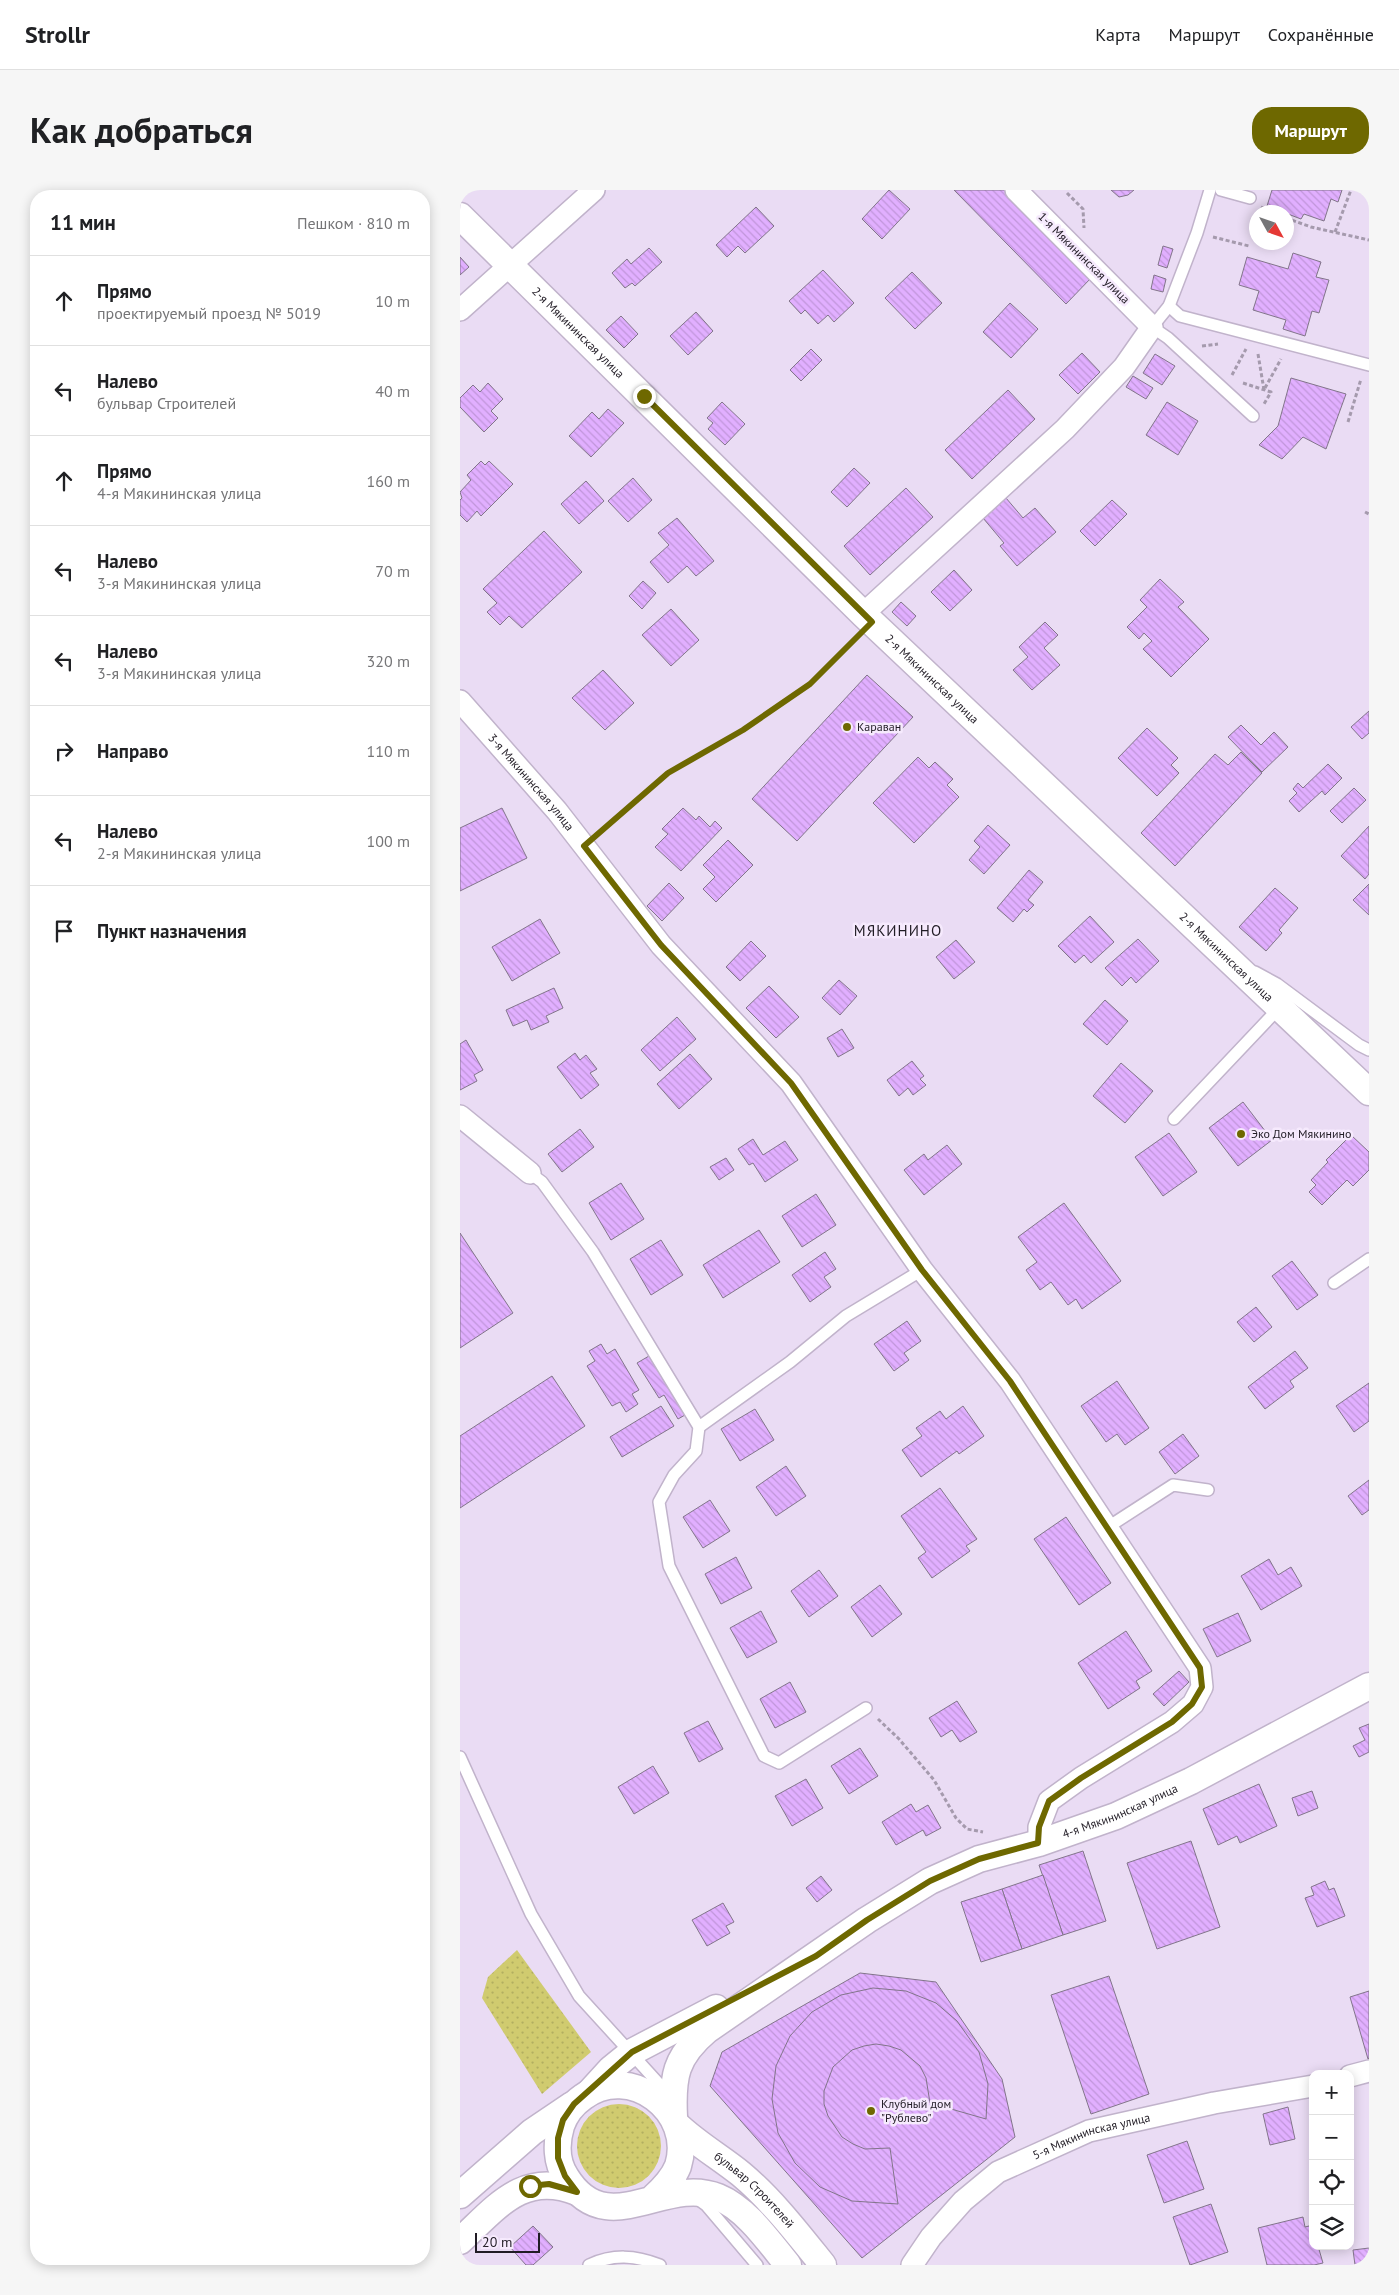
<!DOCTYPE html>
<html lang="ru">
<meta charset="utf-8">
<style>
:root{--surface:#fff;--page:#f6f6f6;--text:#202124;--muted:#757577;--line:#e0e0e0;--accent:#6e6800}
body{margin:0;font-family:"PT Sans",sans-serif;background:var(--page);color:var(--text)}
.controls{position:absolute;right:15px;bottom:15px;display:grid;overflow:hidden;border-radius:10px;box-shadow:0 2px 12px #0003}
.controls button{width:45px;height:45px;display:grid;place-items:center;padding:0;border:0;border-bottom:1px solid var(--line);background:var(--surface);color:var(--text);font:25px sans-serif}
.compass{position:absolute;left:789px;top:15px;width:45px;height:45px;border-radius:50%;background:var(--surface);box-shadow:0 2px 12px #0003;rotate:130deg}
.scale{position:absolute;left:15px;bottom:12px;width:65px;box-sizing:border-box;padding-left:5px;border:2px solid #211c25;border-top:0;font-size:14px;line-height:18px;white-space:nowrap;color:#211c25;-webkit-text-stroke:4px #f6eafd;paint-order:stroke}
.stop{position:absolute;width:15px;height:15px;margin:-11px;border:4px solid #6e6800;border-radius:50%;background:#fff}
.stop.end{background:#6e6800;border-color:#fff;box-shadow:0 1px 5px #0008}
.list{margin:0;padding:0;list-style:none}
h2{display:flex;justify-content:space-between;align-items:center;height:65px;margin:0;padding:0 20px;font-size:21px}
h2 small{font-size:16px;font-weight:400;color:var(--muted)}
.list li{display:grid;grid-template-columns:32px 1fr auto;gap:15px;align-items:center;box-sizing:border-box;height:90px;padding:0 20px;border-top:1px solid var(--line)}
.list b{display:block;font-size:19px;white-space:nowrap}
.list p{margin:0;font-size:16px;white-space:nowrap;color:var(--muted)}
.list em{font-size:16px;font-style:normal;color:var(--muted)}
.icon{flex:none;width:28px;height:28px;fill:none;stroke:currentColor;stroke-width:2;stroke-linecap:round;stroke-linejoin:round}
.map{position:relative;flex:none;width:909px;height:2075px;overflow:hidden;border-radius:20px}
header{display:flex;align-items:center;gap:30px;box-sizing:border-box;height:70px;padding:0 25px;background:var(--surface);border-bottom:1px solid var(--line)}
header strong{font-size:24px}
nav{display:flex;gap:28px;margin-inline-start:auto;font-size:18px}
.intro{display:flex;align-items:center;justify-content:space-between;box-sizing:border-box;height:120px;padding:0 30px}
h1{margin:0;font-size:35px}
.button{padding:12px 22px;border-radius:20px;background:var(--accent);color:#fff;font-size:18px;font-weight:700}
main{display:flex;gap:30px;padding:0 30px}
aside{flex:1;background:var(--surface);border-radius:20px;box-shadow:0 2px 12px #0003}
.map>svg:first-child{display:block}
.grass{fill:url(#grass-dots)}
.building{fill:url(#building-back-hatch);stroke:#82758a}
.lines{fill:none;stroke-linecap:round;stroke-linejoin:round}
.service-casing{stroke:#c1b3cb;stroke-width:14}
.minor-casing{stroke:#c1b3cb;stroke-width:24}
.tertiary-casing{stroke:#c1b3cb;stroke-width:29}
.path{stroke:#a59aad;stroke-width:3;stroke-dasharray:4 2.5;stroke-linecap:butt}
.service{stroke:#fff;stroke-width:11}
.minor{stroke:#fff;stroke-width:21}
.tertiary{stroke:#fff;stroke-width:26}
.route{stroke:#6e6800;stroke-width:6}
.poi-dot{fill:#6e6800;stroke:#f6eafd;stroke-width:2}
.labels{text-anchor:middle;stroke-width:5;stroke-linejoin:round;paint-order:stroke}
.street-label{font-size:12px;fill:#211c25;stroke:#f6eafd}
.poi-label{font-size:12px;fill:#211c25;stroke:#f6eafd;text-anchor:start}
.quarter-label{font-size:15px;letter-spacing:1px;fill:#211c25;stroke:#f6eafd}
</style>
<header>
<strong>Strollr</strong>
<nav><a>Карта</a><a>Маршрут</a><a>Сохранённые</a></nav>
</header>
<div class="intro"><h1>Как добраться</h1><a class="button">Маршрут</a></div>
<main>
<aside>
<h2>11 мин<small>Пешком · 810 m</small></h2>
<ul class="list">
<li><svg class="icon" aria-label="ahead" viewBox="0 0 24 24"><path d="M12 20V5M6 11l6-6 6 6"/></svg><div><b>Прямо</b><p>проектируемый проезд № 5019</p></div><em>10 m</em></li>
<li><svg class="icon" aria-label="left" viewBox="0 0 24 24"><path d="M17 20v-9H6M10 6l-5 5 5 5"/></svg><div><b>Налево</b><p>бульвар Строителей</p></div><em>40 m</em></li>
<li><svg class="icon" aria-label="ahead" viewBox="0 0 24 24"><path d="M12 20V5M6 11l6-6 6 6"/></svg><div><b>Прямо</b><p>4-я Мякининская улица</p></div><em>160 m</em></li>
<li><svg class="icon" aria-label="left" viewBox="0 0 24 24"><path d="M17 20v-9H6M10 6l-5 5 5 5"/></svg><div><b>Налево</b><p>3-я Мякининская улица</p></div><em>70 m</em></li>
<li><svg class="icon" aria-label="left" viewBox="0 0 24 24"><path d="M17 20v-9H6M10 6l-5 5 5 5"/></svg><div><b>Налево</b><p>3-я Мякининская улица</p></div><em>320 m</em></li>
<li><svg class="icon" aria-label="right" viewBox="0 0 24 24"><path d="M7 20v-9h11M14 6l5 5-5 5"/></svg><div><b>Направо</b></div><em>110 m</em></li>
<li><svg class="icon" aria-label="left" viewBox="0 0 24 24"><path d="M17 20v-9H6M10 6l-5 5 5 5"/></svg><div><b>Налево</b><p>2-я Мякининская улица</p></div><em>100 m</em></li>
<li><svg class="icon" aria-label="arrive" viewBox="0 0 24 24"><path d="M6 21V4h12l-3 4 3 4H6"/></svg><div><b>Пункт назначения</b></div></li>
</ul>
</aside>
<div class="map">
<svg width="909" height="2075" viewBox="0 0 909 2075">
<defs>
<pattern id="grass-dots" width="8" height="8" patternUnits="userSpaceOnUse" patternTransform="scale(1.25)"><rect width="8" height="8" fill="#d0cb6f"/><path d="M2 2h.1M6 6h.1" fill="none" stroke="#b2ae60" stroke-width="1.8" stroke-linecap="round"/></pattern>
<pattern id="building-back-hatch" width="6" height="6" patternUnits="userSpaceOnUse" patternTransform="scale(1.25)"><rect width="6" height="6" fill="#e1afff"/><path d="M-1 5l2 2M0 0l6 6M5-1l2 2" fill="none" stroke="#c196da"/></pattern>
</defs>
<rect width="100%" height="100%" fill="#eadcf4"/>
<!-- grass -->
<g class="grass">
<path d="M57,1760L131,1862L82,1904L22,1808L28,1787Z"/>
<circle cx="159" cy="1956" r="42"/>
</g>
<!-- building -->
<g class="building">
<path d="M429,0L450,19L422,49L402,29Z"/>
<path d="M494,0H544L631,88L606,114Z"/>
<path d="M651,0H674L668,5L659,7Z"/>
<path d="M812,0H882L878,12L871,9L864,31L844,24L841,29L807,16Z"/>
<path d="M296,17L314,36L285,63L278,56L267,67L256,55Z"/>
<path d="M703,56L713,59L707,78L698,75Z"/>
<path d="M189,58L202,72L175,96L172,93L165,98L152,83L167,69L171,74Z"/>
<path d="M833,63L861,72L856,87L869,90L859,123L852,121L845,146L823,139L826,130L793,120L799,101L779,95L787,67L828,79Z"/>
<path d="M0,67L9,77L0,85Z"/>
<path d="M363,80L394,113L374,132L368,125L358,134L345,120L341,124L329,111Z"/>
<path d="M452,82L482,113L455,139L425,108Z"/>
<path d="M694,85L706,89L703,102L691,99Z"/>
<path d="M550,113L578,139L551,168L523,142Z"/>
<path d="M236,122L253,141L228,165L210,146Z"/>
<path d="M161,126L178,144L164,158L146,140Z"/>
<path d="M351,159L362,170L341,191L330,180Z"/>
<path d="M622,163L640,182L618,204L599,185Z"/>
<path d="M695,164L715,176L702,195L683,183Z"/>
<path d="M673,186L693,198L686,209L666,197Z"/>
<path d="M831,188L886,204L866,259L843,247L822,269L799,255L818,236Z"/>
<path d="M28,193L43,209L31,221L38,228L24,242L0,217V208L13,195L20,202Z"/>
<path d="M548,200L575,229L512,289L485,260Z"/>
<path d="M262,212L285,234L265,255L248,239L253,233L247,228Z"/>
<path d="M707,212L738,231L718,265L686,245Z"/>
<path d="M148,219L164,233L131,267L109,246L132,222L139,229Z"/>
<path d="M21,271L25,275L29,271L53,294L21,326L17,321L7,332L0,325V310L2,308L0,302L11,290L7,285Z"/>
<path d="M394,278L410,293L387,317L371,302Z"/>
<path d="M173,288L192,310L168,332L148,311Z"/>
<path d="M126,291L144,311L119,334L101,314Z"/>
<path d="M446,298L473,327L410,385L384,356Z"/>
<path d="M546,308L563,328L575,318L596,342L557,376L540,356L544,353L523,328Z"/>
<path d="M652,310L667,324L635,356L620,341Z"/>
<path d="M217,328L254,371L236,386L227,376L208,393L190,372L209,355L198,343Z"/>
<path d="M84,341L122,382L62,438L49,426L40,435L27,422L37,413L23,399Z"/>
<path d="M494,380L512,400L490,421L471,402Z"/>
<path d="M700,389L724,412L718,417L749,449L711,487L683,459L692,451L684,443L679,449L667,437L687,417L680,410Z"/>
<path d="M183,391L196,403L182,419L169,406Z"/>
<path d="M441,412L456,426L447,436L432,422Z"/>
<path d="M211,419L239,450L211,476L182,445Z"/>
<path d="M585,432L598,445L584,458L600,475L572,500L553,480L568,467L559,457Z"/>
<path d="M143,480L174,513L145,540L112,508Z"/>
<path d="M407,485L453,527L337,651L292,609Z"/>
<path d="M909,521V543L902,549L891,537Z"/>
<path d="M781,535L801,555L814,542L828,557L802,582L768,547Z"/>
<path d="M687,538L718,568L711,575L719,583L697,606L658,568Z"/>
<path d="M781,562L802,583L715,676L681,643L755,564L768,575Z"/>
<path d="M458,567L469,578L475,572L493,589L487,595L499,607L454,653L413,613Z"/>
<path d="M868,574L882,588L865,605L862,601L839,622L829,611L837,603L833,599L838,593L843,598Z"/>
<path d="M894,598L906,610L882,633L870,621Z"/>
<path d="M42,618L67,668L0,701V638Z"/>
<path d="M223,618L236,630L239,626L250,637L255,631L262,638L221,681L195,657L208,644L202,639Z"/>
<path d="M528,635L550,655L524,684L509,670L520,657L514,651Z"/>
<path d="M909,636V684L905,689L881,666Z"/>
<path d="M268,650L293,675L256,712L243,699L255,687L243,675Z"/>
<path d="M569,680L583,692L568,710L574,715L567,722L564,719L553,732L537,718Z"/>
<path d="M209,693L224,708L202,731L187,716Z"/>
<path d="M909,694V725L893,710Z"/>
<path d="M815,698L838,718L819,740L822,743L806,761L779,737Z"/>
<path d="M630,726L654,752L631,773L624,765L615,773L598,756Z"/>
<path d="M80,729L100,763L52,791L32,757Z"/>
<path d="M678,749L699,771L676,793L671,787L662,796L645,778Z"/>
<path d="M496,750L515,772L494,789L476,767Z"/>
<path d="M291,751L306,766L280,791L266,777Z"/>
<path d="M379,790L397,806L380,825L362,808Z"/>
<path d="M309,796L339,827L316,848L286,818Z"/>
<path d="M94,798L103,818L86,826L89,832L71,840L67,830L53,836L46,820Z"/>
<path d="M645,810L668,831L647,855L623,834Z"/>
<path d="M217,827L236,849L200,881L181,860Z"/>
<path d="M382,839L394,858L378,867L367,848Z"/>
<path d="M6,850L23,880L14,885L17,891L0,900V854Z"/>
<path d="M115,863L120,870L126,865L137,879L130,883L139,895L121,909L97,877Z"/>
<path d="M230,864L252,889L219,919L197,894Z"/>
<path d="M452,871L464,886L460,889L466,895L453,905L448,898L439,906L427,890Z"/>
<path d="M661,873L693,901L665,933L633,906Z"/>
<path d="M783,912L812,950L778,976L749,938Z"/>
<path d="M120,939L134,957L102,982L88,964Z"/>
<path d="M709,943L737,982L703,1006L675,967Z"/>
<path d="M891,945L909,962V980L893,996L887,990L862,1015L849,1002L856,995L851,990L868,972L866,970Z"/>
<path d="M293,949L303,965L325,951L338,970L305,992L293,973L289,975L278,959Z"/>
<path d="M487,955L502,974L464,1005L444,980L464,964L468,970Z"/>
<path d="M266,968L274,980L259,990L250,977Z"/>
<path d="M161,993L184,1029L151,1050L129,1013Z"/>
<path d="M356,1004L376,1035L342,1057L322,1026Z"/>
<path d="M604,1013L661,1091L622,1119L616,1109L608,1115L591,1092L580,1100L566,1080L577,1072L558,1047Z"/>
<path d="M299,1040L320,1072L263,1108L243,1075Z"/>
<path d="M0,1043L53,1123L0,1158Z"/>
<path d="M201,1050L223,1085L191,1105L170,1069Z"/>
<path d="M365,1062L376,1079L364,1087L371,1097L350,1112L332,1085Z"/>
<path d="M832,1071L858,1105L837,1120L812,1086Z"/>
<path d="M796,1117L812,1137L794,1152L777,1132Z"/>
<path d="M447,1131L461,1151L444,1163L449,1170L434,1181L414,1154Z"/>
<path d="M141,1154L147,1164L155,1159L179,1200L172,1204L178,1214L166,1222L160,1212L152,1216L127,1176L135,1171L129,1161Z"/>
<path d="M835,1161L848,1178L830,1191L834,1197L805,1219L788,1197Z"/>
<path d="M189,1166L225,1225L218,1229L204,1205L199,1208L177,1173Z"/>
<path d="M92,1186L125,1236L0,1318V1246Z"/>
<path d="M657,1191L689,1238L665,1255L657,1244L646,1252L621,1216Z"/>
<path d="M909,1193V1231L894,1242L876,1216Z"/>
<path d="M201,1216L214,1236L162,1267L150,1247Z"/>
<path d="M503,1216L524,1246L499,1264L497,1261L461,1287L442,1260L462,1246L456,1238L480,1221L486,1229Z"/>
<path d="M295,1219L314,1250L280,1271L261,1239Z"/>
<path d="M723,1244L739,1266L715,1284L699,1262Z"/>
<path d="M326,1276L346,1306L316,1326L296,1297Z"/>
<path d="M909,1290V1320L902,1325L888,1306Z"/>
<path d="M480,1298L517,1349L506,1356L510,1361L472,1388L458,1368L466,1362L441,1326Z"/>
<path d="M250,1310L270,1341L243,1358L223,1327Z"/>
<path d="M606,1327L651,1393L619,1415L574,1349Z"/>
<path d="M276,1367L292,1398L261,1414L245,1384Z"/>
<path d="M809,1369L818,1385L831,1377L842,1396L801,1420L781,1386Z"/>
<path d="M359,1380L378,1406L349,1427L331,1401Z"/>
<path d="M420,1395L442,1424L412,1447L391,1417Z"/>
<path d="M301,1421L317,1452L287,1468L270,1438Z"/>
<path d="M778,1423L791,1451L757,1467L743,1439Z"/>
<path d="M666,1441L692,1481L676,1491L680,1498L648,1519L618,1473Z"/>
<path d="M719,1481L729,1492L704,1516L693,1504Z"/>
<path d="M330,1492L346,1522L315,1538L300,1509Z"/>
<path d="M497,1511L517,1542L500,1552L492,1540L481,1547L469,1528Z"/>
<path d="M248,1531L263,1559L239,1572L224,1543Z"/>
<path d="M909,1534V1562L899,1567L893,1556L905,1550L899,1538Z"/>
<path d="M400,1558L418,1586L389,1604L371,1576Z"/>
<path d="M193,1576L209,1603L174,1624L158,1597Z"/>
<path d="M346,1589L363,1618L332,1636L315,1606Z"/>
<path d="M799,1594L817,1636L780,1653L777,1646L758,1655L743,1619Z"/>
<path d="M852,1601L858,1618L838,1626L832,1608Z"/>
<path d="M451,1614L456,1622L468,1615L481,1638L466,1646L463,1640L436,1655L422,1632Z"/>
<path d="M731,1651L760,1737L697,1759L667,1673Z"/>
<path d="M623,1661L646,1731L603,1745L579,1675Z"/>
<path d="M583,1685L603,1745L562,1759L542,1699Z"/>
<path d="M361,1686L372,1700L357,1712L346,1698Z"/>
<path d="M865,1691L869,1700L874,1698L885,1726L857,1737L845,1708L854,1705L851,1697Z"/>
<path d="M542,1699L562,1759L521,1772L501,1712Z"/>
<path d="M263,1713L274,1732L266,1736L270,1743L247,1756L232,1730Z"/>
<path d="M400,1783L476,1792L542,1889L555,1947L402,2068L250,1896L262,1862Z"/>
<path d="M649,1786L689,1904L631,1924L591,1805Z"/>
<path d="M413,1798L446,1801L476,1813L497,1831L519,1862L528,1894L526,1929L470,1913L466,1888L460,1876L441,1860L429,1856L416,1854L404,1856L392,1860L373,1877L364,1901V1914L368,1926L382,1947L393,1954L405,1959L430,1958L438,2014L392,2011L360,1997L335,1973L318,1943L312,1909L316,1876L330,1846L352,1822L381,1805Z"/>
<path d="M909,1801V1868L908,1869L890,1807Z"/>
<path d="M828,1917L835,1949L810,1955L803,1924Z"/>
<path d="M727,1951L744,1999L704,2013L687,1965Z"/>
<path d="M751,2014L768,2062L730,2075L713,2027Z"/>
<path d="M843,2027L845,2037L853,2035V2056H858L863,2073L854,2075H807L798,2038Z"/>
<path d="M73,2036L93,2057L73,2075H66L50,2057Z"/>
<path d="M909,2058V2075H895L893,2060Z"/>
</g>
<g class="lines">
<!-- service casing -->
<g class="service-casing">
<g id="service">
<path d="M750,0L737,43L709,116L692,137L708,148L793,226"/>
<path d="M761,0L790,8"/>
<path d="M709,116L720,126L909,175"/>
<path d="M795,782L817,794L899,855L909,860"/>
<path d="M714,929L820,817"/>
<path d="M70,983L82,992L133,1062L239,1237L236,1261L214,1285L199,1312L209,1376L304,1566L319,1573L406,1518"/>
<path d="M874,1093L909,1069"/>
<path d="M239,1237L330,1172L386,1126L462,1080"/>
<path d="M648,1337L713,1295L748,1300"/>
<path d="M0,1567L71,1724L119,1806L210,1906"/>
<path d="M239,2010L246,2015L297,2075"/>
<path d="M129,2075C153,2064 175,2065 200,2075"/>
</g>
</g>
<!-- minor casing -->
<g class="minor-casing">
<g id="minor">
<path d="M0,120L134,0"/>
<path d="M403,424L605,239L664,177L692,137L556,0"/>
<path id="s1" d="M0,511L97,621L201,755L331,893L462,1080L550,1191L740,1478L742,1497L733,1514L712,1532L621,1588L589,1611L579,1637V1653"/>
<path d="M0,926L70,983"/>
<path d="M890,1886L909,1881"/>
<path id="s2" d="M452,2075L471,2047L503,2011L538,1982L629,1941L754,1913L853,1896"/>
</g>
</g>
<!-- tertiary casing -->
<g class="tertiary-casing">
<g id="tertiary">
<path id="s3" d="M0,26L403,424L909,902"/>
<path d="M130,1902L151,1879L172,1862L256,1818"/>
<path id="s4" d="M214,1927C212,1887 215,1867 247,1840L407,1730L470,1691L519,1669L579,1653L656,1626L731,1591L909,1496"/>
<path id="s5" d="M217,1935C237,1954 260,1967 281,1984C312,2010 338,2044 363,2075"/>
<path d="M0,2005L72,1942L112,1915"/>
<path d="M193,2008C203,1999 213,1989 218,1976C235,1921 170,1872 123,1907C113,1914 105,1924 101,1936C96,1953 96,1972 106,1987C147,2053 204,1985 258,2007C287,2019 309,2052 328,2075"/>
<path d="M0,2051C36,2018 63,1980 117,2002"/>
</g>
</g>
<!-- path -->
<g class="path">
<path d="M607,3L623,19L624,38"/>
<path d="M801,17L812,22"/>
<path d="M826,28L851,37L909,50"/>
<path d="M875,42L891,0"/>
<path d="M753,47L789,56"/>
<path d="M742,156L758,154"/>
<path d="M798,164L804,200"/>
<path d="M772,185L786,159"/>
<path d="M783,193L811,202L804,214"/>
<path d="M805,198L821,169"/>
<path d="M888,232L901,189"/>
<path d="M905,322L909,324"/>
<path d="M140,642L208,583L283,540L350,494L395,449"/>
<path d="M418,1529L439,1549L474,1590L496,1628L507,1639L523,1642"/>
</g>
<!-- service -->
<use href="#service" class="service"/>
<!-- minor -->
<use href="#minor" class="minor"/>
<!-- tertiary -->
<use href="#tertiary" class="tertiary"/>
</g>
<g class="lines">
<!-- route -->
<path class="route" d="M70,1996L89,1994L117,2002L105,1986L98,1968V1948L103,1930L114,1914L172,1862L356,1766L407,1730L470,1691L519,1669L578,1653L579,1637L589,1611L621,1588L712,1532L732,1514L742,1497L740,1478L550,1191L462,1080L331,893L201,755L124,656L208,583L283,540L350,494L412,432L184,206"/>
</g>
<!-- markers -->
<g class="poi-dot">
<circle cx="387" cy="537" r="5"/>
<circle cx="781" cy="944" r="5"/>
<circle cx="411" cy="1921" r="5"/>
</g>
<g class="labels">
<!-- street labels -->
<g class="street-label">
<text transform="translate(624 68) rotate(45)" y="4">1-я Мякининская улица</text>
<text dy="4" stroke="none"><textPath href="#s3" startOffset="166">2-я Мякининская улица</textPath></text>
<text dy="4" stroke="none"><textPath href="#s3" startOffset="661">2-я Мякининская улица</textPath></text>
<text dy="4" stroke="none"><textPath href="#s1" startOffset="108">3-я Мякининская улица</textPath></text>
<text dy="4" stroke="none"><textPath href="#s3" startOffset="1066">2-я Мякининская улица</textPath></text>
<text dy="4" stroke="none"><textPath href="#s4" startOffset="569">4-я Мякининская улица</textPath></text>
<text dy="4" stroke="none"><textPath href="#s2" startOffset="228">5-я Мякининская улица</textPath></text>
<text dy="4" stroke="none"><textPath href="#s5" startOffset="101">бульвар Строителей</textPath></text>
</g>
<!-- poi labels -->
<g class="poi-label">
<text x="397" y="541">Караван</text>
<text x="791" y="948">Эко Дом Мякинино</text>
<text x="421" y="1918">Клубный дом<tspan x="421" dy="14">"Рублево"</tspan></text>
</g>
<!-- quarter labels -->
<g class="quarter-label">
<text x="438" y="746">МЯКИНИНО</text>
</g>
</g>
</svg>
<div class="controls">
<button>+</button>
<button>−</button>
<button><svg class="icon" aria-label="locate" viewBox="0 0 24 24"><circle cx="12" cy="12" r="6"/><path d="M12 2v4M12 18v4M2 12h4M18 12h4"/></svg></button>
<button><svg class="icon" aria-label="layers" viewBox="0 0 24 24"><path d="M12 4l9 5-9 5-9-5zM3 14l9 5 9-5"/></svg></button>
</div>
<svg class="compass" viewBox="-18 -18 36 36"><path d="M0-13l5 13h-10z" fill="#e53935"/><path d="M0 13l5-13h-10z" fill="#757577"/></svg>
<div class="scale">20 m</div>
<div class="stop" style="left:70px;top:1996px"></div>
<div class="stop end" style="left:184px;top:206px"></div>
</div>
</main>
